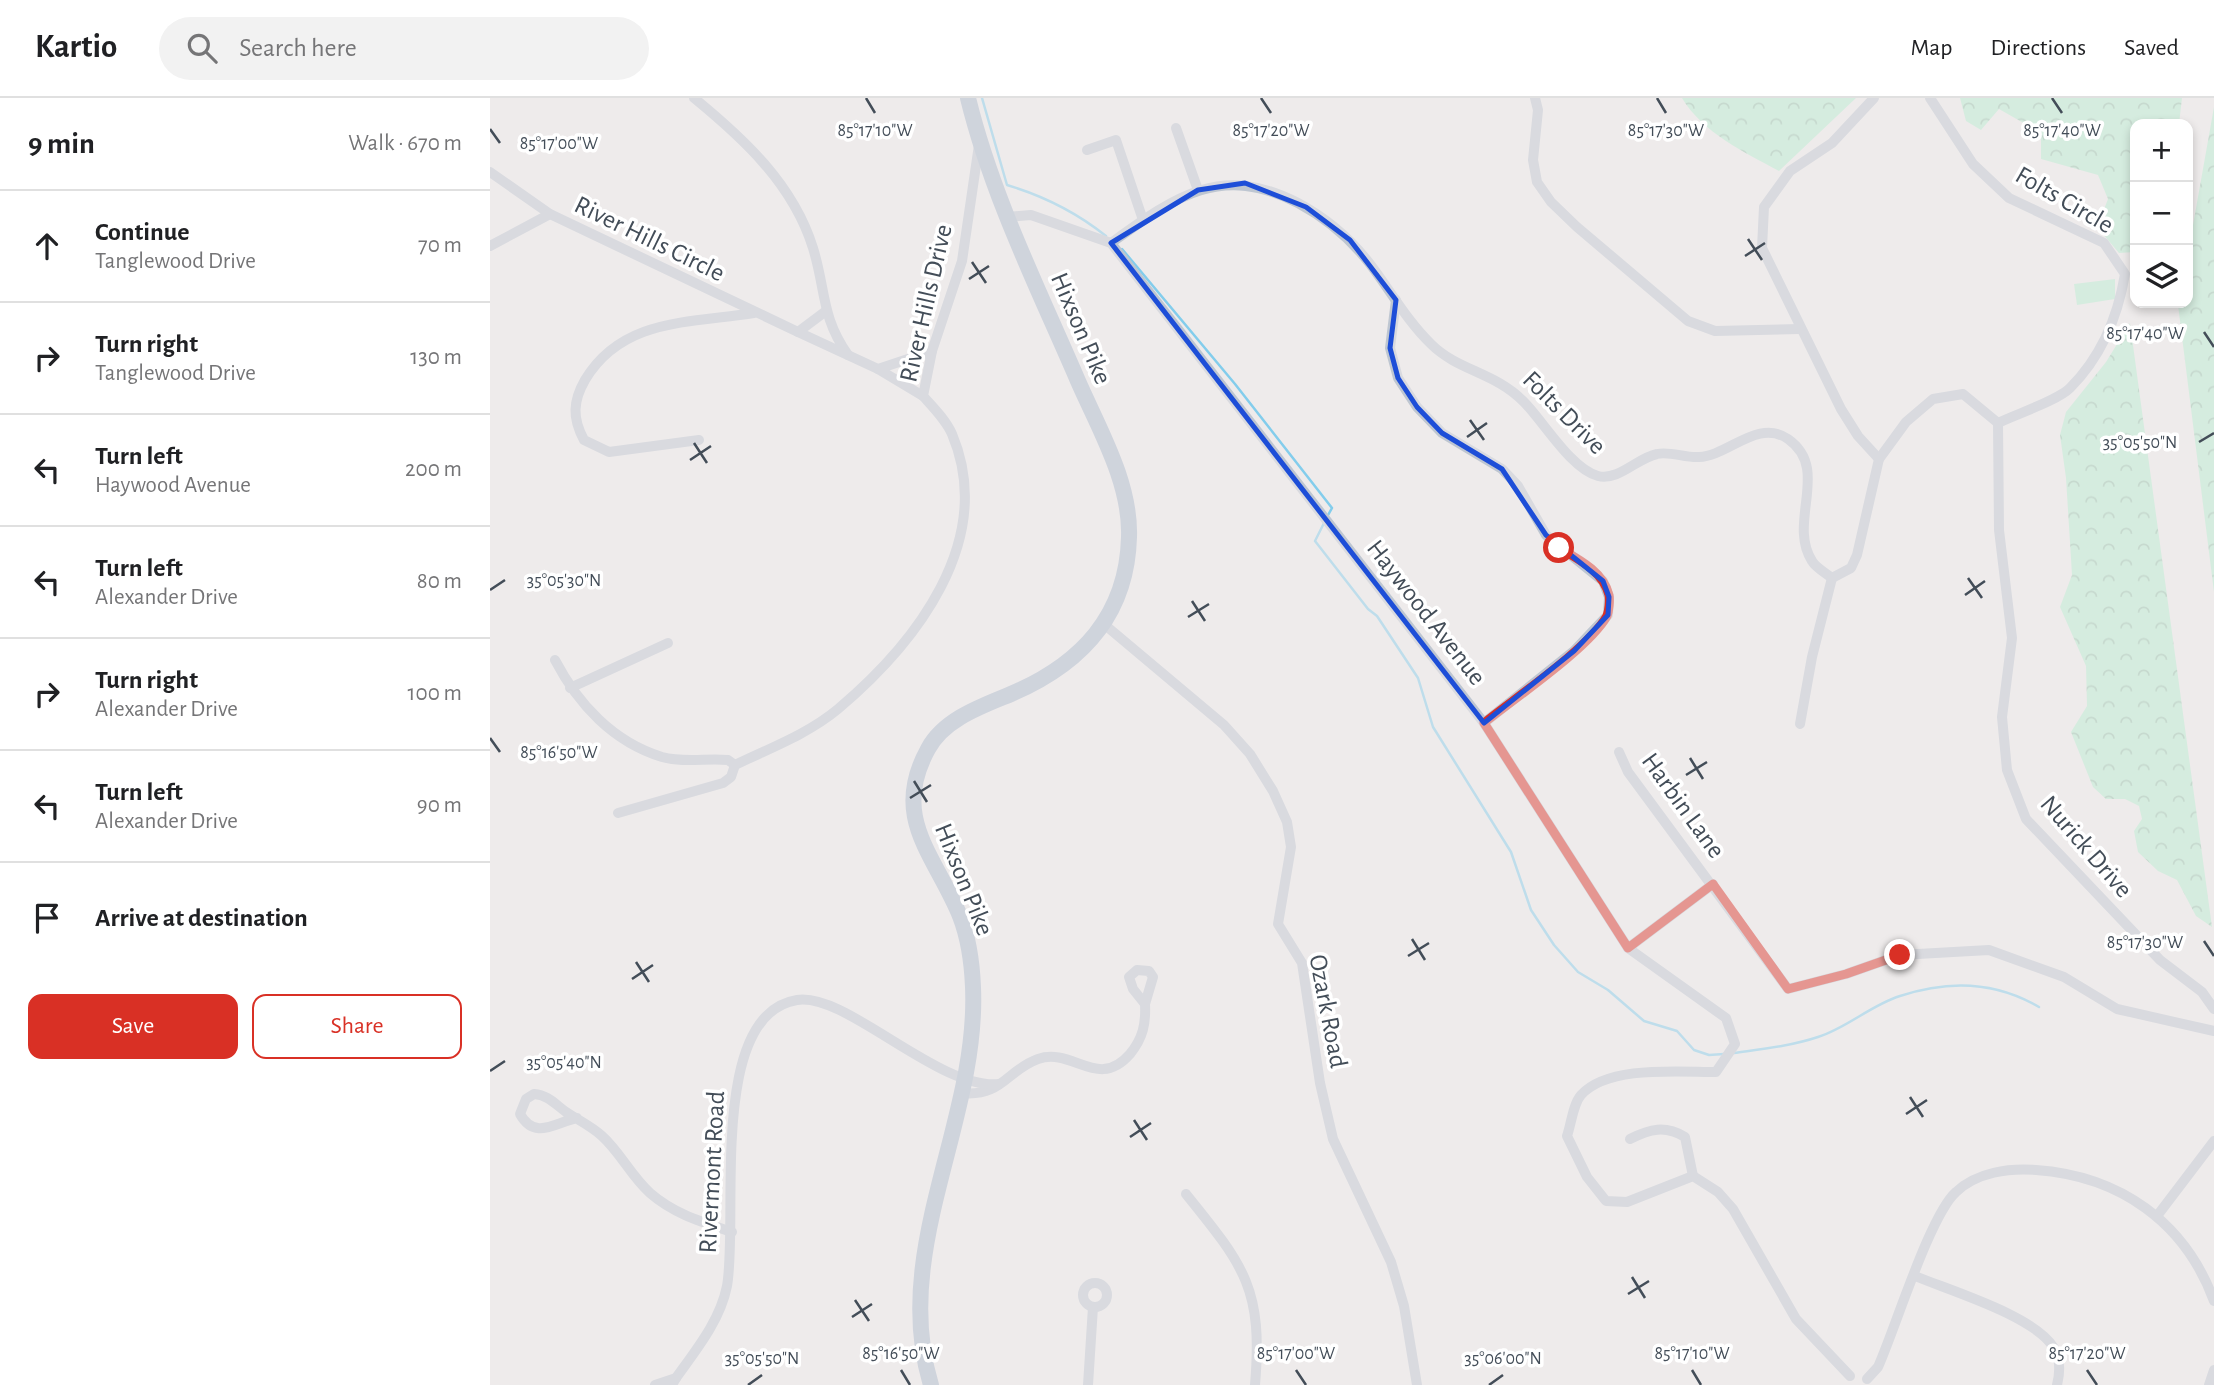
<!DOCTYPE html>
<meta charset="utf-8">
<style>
:root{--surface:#fff;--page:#f2f2f2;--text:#202124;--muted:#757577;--line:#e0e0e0;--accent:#d93025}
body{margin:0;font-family:"Alegreya Sans",sans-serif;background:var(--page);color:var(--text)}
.controls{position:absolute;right:21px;top:21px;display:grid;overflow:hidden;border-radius:14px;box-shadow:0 4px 10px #0003}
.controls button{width:63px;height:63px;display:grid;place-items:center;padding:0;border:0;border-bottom:2px solid var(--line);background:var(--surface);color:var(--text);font:35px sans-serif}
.stop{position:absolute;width:21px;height:21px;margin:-16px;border:5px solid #d93025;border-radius:50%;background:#fff}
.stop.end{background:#d93025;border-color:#fff;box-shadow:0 2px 7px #0008}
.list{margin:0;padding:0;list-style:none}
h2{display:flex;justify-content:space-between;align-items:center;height:91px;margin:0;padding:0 28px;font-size:30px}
h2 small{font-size:23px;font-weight:400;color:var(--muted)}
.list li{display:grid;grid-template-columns:46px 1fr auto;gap:21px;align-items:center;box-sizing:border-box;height:112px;padding:0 28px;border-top:2px solid var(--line)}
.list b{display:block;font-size:26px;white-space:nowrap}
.list p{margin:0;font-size:23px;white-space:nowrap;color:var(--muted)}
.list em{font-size:23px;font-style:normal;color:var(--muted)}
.actions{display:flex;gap:14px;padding:21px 28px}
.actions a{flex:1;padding:16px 0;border:2px solid var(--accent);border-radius:14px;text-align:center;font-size:24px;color:var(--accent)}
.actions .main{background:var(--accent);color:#fff}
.icon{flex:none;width:38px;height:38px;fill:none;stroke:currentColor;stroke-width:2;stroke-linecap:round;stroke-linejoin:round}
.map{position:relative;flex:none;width:1724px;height:1287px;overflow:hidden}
header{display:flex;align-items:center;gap:42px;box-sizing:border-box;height:98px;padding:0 35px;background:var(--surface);border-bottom:2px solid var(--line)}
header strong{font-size:33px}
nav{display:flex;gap:38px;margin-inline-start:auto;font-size:24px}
.search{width:490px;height:63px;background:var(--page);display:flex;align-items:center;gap:18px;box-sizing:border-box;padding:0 24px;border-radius:38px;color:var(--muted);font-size:26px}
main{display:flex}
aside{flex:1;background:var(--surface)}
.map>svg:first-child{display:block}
.green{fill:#b7eed1}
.forest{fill:url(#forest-crowns)}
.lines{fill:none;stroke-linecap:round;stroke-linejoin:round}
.stream{stroke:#83cdec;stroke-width:2.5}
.street{stroke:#bec6d1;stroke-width:10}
.primary{stroke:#a9b8cb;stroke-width:16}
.route{stroke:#d93025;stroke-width:9}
.marked{fill:none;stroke:#1d4ed8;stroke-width:5;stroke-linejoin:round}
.ticks{fill:none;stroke:#434d58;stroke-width:2.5}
.labels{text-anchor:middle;stroke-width:7;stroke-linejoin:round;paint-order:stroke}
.street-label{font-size:26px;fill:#434d58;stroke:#fff}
.ticks-label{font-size:18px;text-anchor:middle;fill:#434d58;stroke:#fff;stroke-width:7;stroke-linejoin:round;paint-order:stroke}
</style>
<header>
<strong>Kartio</strong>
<div class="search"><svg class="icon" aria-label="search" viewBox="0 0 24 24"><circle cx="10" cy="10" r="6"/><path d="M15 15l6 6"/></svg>Search here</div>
<nav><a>Map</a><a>Directions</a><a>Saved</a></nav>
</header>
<main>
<aside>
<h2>9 min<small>Walk · 670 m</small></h2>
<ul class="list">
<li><svg class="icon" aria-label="ahead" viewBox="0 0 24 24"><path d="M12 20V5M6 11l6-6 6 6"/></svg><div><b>Continue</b><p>Tanglewood Drive</p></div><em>70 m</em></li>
<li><svg class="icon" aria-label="right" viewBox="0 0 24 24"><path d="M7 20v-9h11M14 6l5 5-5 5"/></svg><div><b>Turn right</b><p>Tanglewood Drive</p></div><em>130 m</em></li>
<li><svg class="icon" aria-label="left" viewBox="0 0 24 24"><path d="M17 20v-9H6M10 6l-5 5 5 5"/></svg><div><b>Turn left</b><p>Haywood Avenue</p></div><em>200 m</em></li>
<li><svg class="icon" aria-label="left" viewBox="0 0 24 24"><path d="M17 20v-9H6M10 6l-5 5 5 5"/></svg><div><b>Turn left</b><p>Alexander Drive</p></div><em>80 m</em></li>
<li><svg class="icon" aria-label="right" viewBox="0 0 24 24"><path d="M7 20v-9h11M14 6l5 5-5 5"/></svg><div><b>Turn right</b><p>Alexander Drive</p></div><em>100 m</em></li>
<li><svg class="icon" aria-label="left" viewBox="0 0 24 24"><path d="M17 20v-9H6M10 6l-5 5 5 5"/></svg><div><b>Turn left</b><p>Alexander Drive</p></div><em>90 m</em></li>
<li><svg class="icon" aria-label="arrive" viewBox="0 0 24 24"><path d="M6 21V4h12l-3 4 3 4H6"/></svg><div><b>Arrive at destination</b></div></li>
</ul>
<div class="actions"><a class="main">Save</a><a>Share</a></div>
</aside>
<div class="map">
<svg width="1724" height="1287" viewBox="0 0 1724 1287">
<defs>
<pattern id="forest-crowns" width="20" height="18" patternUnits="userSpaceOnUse" patternTransform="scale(1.75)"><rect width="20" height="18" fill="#b7eed1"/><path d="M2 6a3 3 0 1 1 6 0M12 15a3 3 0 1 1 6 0" fill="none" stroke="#96c3ac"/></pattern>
</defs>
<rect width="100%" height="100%" fill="#eeebeb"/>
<!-- green -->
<path class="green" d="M1625,181V201L1587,207L1584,186Z"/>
<!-- forest -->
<g class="forest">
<path d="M1192,0H1366L1289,73C1254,54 1213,35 1192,0Z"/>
<path d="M1470,0H1692L1689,26H1645V154L1629,155L1607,129L1618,101L1608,77L1551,61V35L1509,11L1491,32L1476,23Z"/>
<path d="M1724,9V494L1688,207L1698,205V155Z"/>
<path d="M1640,225L1722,829L1706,818L1687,782L1668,773L1648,754L1644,733L1652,721L1649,708L1635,701H1616L1603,689L1581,634L1597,608L1596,568L1570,509L1582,477L1576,380L1570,337L1576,314L1616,264Z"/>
</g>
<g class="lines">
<!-- stream -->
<g class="stream">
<path d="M492,0L517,87C554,98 586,114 616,138"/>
<path d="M632,151L745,286L842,410L837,419"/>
<path d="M834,425L825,443L878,511L887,518L928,580L943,629L1021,754L1041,812L1064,847L1088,874L1118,892L1154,923L1187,933L1204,952L1219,957L1234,956"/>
<path d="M1244,955C1272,951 1301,948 1328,939C1357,930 1381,907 1410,898C1458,882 1505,883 1549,909"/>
</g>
<!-- street -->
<g class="street">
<path d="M204,0C254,41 303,86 323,150C336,192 331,219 358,257"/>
<path d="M1045,0L1048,12L1043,62L1047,84L1061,104L1087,129L1198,223L1225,233L1310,231"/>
<path d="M1384,0L1342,45L1300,73L1274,109L1272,150L1351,311L1368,338L1389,361"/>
<path d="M1440,0L1483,66L1519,100L1614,145L1635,176C1628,218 1611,259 1580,290C1567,303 1526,316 1508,325"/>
<path d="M686,30L708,92"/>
<path d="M597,52L626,42L653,122"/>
<path d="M0,74L60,116L308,234L336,213"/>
<path d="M518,119L541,117L621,145L994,625L1138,850L1236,920L1245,946L1226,974C1189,974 1118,967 1091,997C1083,1006 1081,1027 1077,1038L1097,1079L1116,1103L1137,1104L1203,1078L1228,1094L1243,1111L1306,1221L1360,1278"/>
<path d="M621,145C685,99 730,65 808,105C836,120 860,140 880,166C900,192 917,223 941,246C968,273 1005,274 1034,304C1053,323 1081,371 1108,378C1129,383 1147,360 1167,356C1180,353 1195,360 1209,359C1238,358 1268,320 1298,341C1341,371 1297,424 1322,463C1326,470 1336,475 1342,480"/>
<path d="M0,148L60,116"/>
<path d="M906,202L900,250L908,280L927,309L952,335L1012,371L1028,388L1056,437L1113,483L1119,499L1118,517L1084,553L994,625"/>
<path d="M308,234L388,271L442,253"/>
<path d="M388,271L433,298"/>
<path d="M1508,325L1509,432L1522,540L1512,619L1517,672L1536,721L1670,862L1712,894L1724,911"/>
<path d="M209,342L119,354L94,342C82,320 83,303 95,282C132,220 200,225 264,215"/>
<path d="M1342,480L1361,470L1367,457L1389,361L1416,324L1443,301L1473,296L1508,325"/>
<path d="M615,527L734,627L760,656L783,693L797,724L801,749L788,826L812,865L830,985L843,1041L901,1164L914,1208L927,1287"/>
<path d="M65,562C88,606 123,644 172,659C194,665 216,660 238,662L245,667"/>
<path d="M80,590L178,545"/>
<path d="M1310,626L1322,559L1342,480"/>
<path d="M1129,654L1138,674L1298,891L1356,876L1410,857L1499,852L1574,879L1627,911L1724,933"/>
<path d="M245,667C280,650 318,636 348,611C425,546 507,443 462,336C456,322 443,309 433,298L442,253L472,163L489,47"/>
<path d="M128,715L233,685L241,679L245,667"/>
<path d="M1138,850L1223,786"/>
<path d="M472,995C512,999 517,972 548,961C583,949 608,993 640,956C653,940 656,926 655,906L643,891L639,879L647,872L659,873L663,879L655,906"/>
<path d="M87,1020C66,1024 45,1043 30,1016L36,1001L44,996C58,997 65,1006 76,1014C88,1022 101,1028 112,1038C130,1054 141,1078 160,1095C184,1116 212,1124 242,1134"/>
<path d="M1140,1041C1160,1031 1175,1027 1195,1039L1203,1078"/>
<path d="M696,1096C755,1169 773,1191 765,1287"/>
<path d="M1667,1118L1724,1043"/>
<path d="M1425,1178C1461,1193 1545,1218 1564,1250C1571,1262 1570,1275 1567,1287"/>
<circle cx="605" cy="1197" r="12"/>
<path d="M186,1280C206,1252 230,1223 237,1188C249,1122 217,916 307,902C356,894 448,992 509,986"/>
<path d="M1377,1281L1388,1269C1405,1231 1440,1117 1466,1094C1487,1074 1519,1070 1546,1072C1630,1078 1695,1124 1724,1203"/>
<path d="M165,1287L186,1280L182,1287"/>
<path d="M598,1287L603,1209"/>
<path d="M1719,1287L1724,1272"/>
</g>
<!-- primary -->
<path class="primary" d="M441,1287C400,1152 489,1023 483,889C482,865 479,841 470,818C445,757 400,720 438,651C454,621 492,608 521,596C591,566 637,518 639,439C641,385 609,331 588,283C548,190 502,98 478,0"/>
</g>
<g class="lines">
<!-- route -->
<path class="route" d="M1069,450C1088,461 1113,473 1119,497C1120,502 1119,513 1117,518C1099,550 1025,600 994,625L1138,850L1223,786L1298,891L1356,876L1410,857"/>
</g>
<!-- marked area -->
<path d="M0 0H1724V1287H0ZM755,85L816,109L860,142L906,202L900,250L908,280L927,309L952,335L1012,371L1056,437L1113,483L1119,499L1118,517L1084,553L994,625L621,145L708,92Z" fill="#eeebeb" fill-opacity=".55" fill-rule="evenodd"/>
<path class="marked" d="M755,85L816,109L860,142L906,202L900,250L908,280L927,309L952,335L1012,371L1056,437L1113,483L1119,499L1118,517L1084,553L994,625L621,145L708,92Z"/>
<!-- ticks -->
<path class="ticks" d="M376,0L385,15M771,0L781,15M1167,0L1176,15M1562,0L1572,15M0,31L10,45M1258,141L1272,162M1255,158L1275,145M482,164L496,185M479,181L499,168M1714,234L1724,249M980,322L994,342M977,339L997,325M1709,344L1724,335M204,345L217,365M200,362L221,348M1478,480L1492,500M0,492L15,482M1475,497L1495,483M702,503L715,523M698,519L719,506M0,640L10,654M1200,660L1213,681M1196,677L1217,664M424,683L437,704M420,700L441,687M922,841L935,862M1714,843L1724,858M918,858L939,845M146,864L159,884M142,881L163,867M0,973L15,963M1420,999L1433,1019M1416,1016L1437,1002M644,1022L657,1042M640,1039L661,1025M1142,1179L1155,1200M1138,1196L1159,1183M365,1202L379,1223M362,1219L382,1206M411,1272L420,1287M806,1272L816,1287M1202,1272L1211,1287M1597,1272L1607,1287M258,1287L272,1277M999,1287L1013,1277"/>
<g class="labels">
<!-- street labels -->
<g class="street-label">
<text transform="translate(1575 101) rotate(30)" y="9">Folts Circle</text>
<text transform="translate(160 140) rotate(26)" y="9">River Hills Circle</text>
<text transform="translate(435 205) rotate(-77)" y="9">River Hills Drive</text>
<text transform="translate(592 230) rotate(67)" y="9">Hixson Pike</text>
<text transform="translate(1075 314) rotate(45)" y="9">Folts Drive</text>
<text transform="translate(937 514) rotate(52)" y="9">Haywood Avenue</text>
<text transform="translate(1194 707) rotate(54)" y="9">Harbin Lane</text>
<text transform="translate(1597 748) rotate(49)" y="9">Nurick Drive</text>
<text transform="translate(475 781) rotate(68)" y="9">Hixson Pike</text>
<text transform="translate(839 913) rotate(79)" y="9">Ozark Road</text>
<text transform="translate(221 1074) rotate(-87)" y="9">Rivermont Road</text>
</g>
</g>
<g class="ticks-label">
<text x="385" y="38">85°17'10"W</text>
<text x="781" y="38">85°17'20"W</text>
<text x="1176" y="38">85°17'30"W</text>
<text x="1572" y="38">85°17'40"W</text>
<text x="69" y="51">85°17'00"W</text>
<text x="1655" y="241">85°17'40"W</text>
<text x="1650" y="350">35°05'50"N</text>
<text x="74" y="488">35°05'30"N</text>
<text x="69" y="660">85°16'50"W</text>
<text x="1655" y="850">85°17'30"W</text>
<text x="74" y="970">35°05'40"N</text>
<text x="411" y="1261">85°16'50"W</text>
<text x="806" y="1261">85°17'00"W</text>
<text x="1202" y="1261">85°17'10"W</text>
<text x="1597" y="1261">85°17'20"W</text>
<text x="272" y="1266">35°05'50"N</text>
<text x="1013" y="1266">35°06'00"N</text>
</g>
</svg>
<div class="controls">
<button>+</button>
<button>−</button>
<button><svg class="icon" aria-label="layers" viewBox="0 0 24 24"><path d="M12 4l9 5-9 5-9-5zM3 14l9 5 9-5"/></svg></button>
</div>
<div class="stop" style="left:1069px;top:450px"></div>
<div class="stop end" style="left:1410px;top:857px"></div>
</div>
</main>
